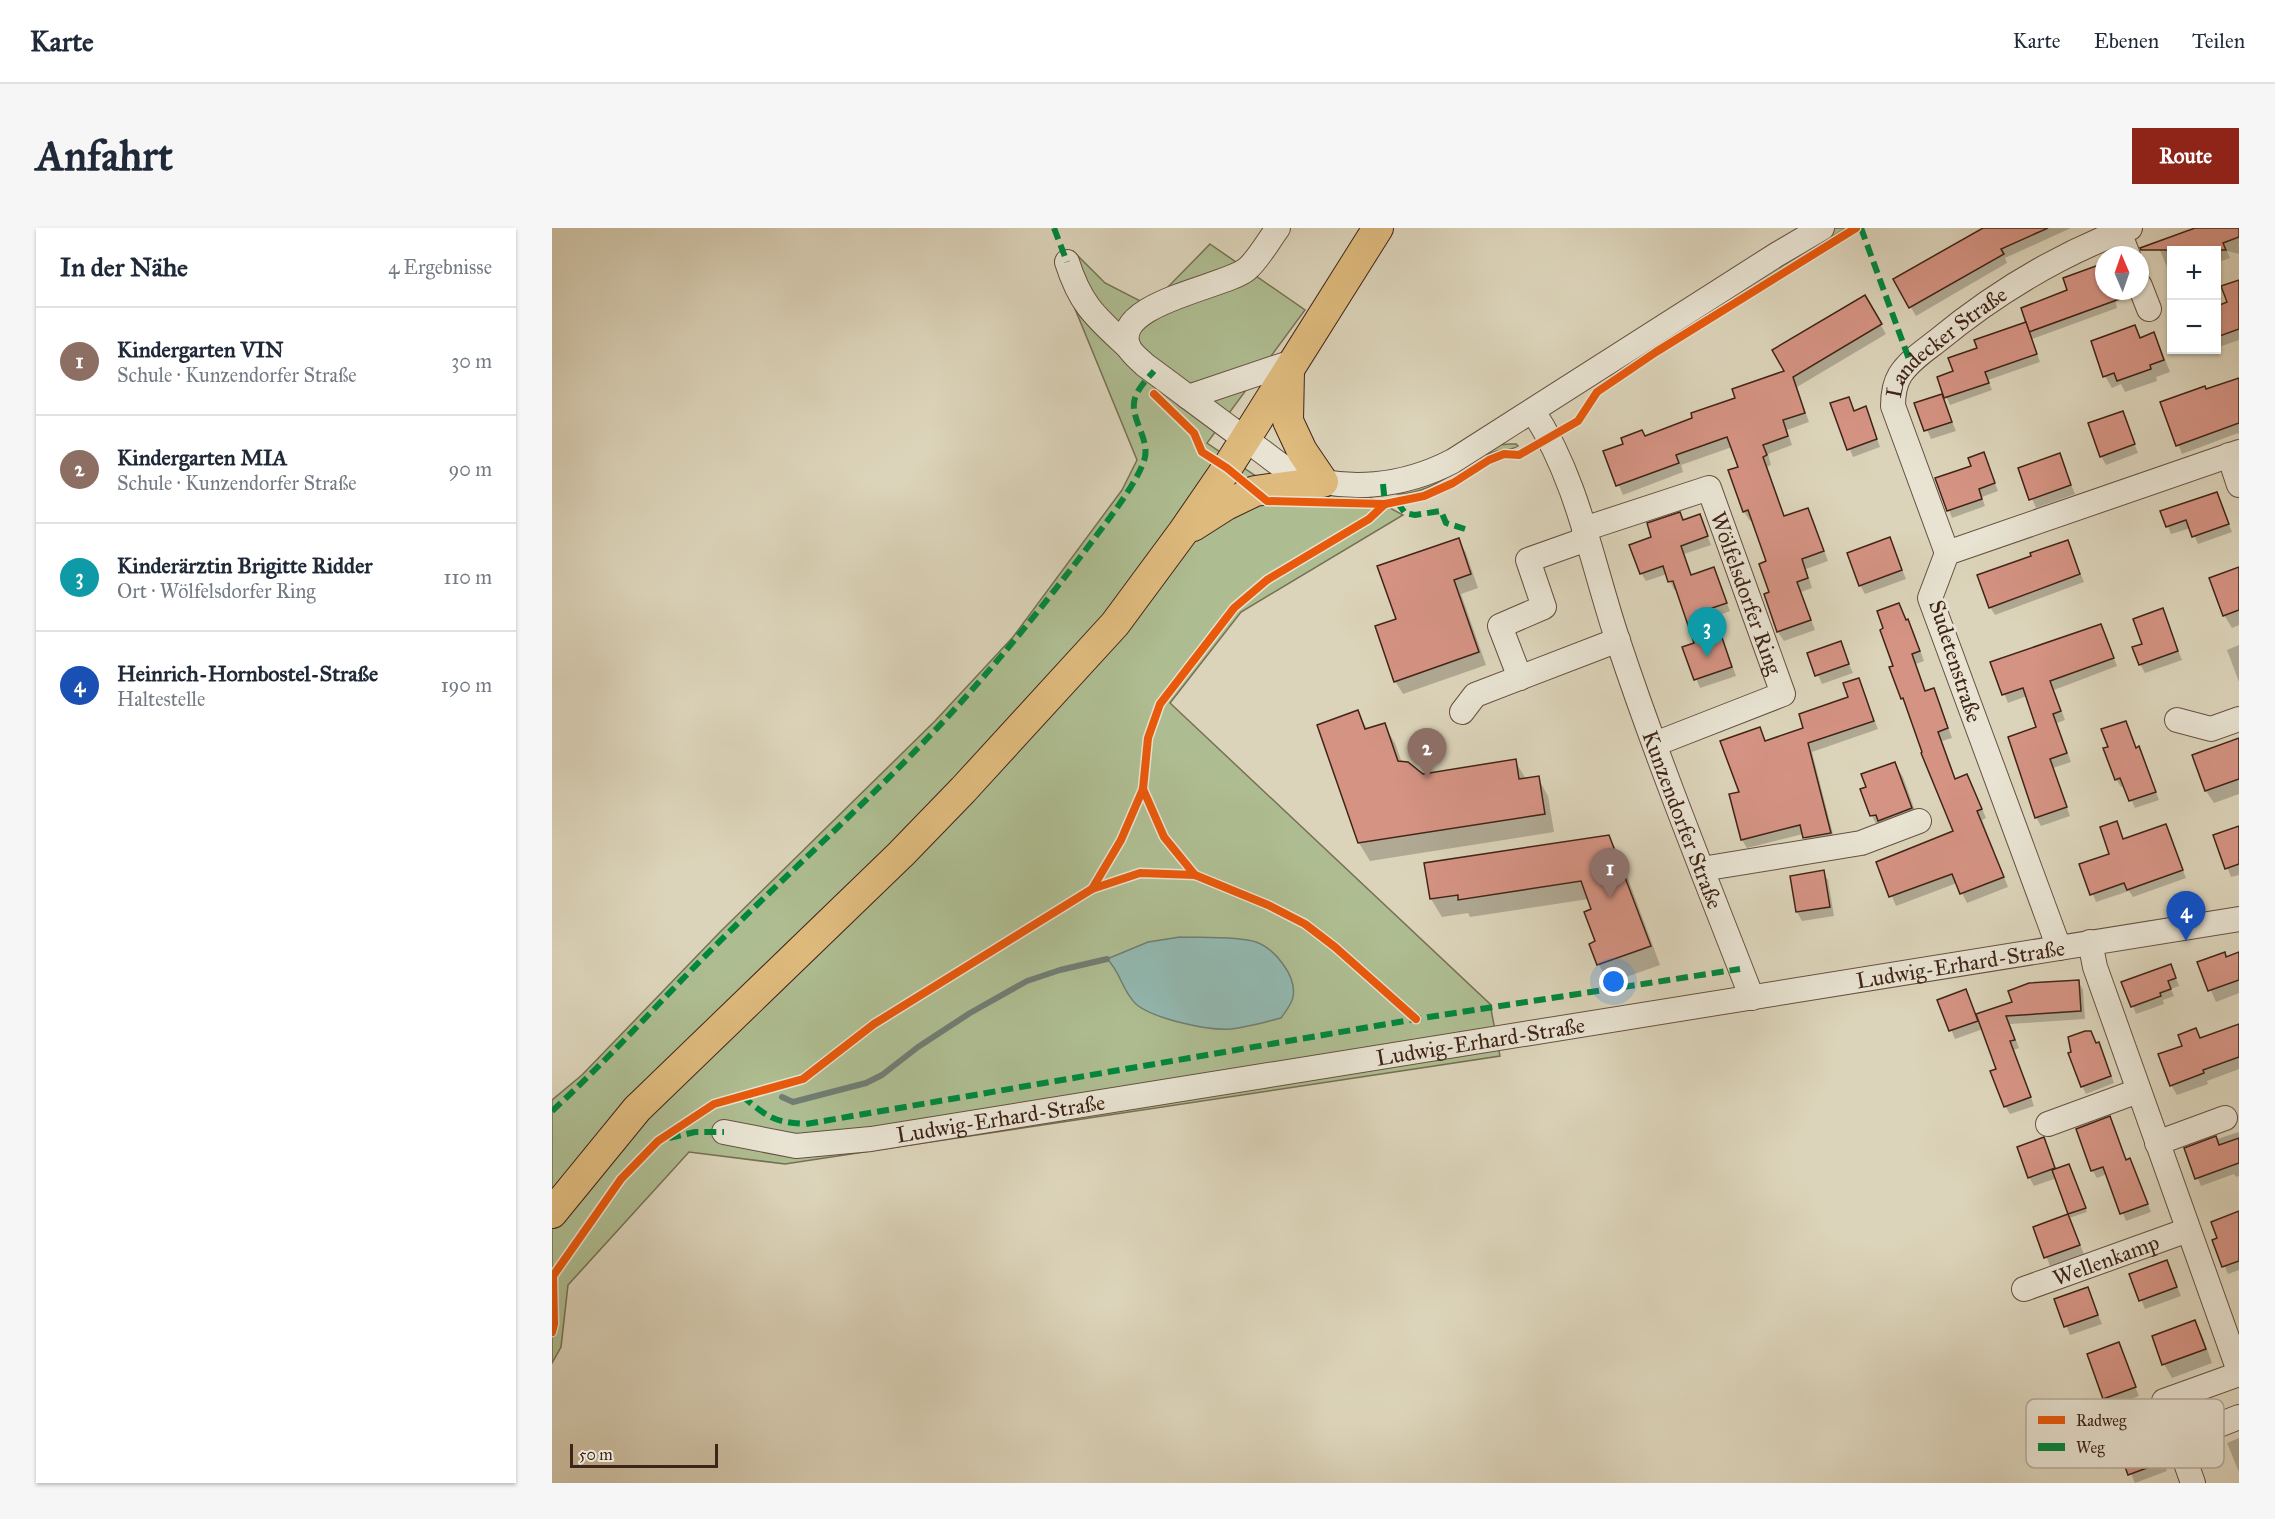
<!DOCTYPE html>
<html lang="de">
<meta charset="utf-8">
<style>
:root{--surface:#fff;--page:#f6f6f7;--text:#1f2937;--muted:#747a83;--line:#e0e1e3;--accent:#8f2418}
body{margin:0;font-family:"IM FELL Great Primer",serif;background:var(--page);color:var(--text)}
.controls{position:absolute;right:18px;top:18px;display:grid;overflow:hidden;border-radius:0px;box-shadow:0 2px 4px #0004}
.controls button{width:54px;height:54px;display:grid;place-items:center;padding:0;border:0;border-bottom:2px solid var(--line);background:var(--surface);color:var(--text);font:30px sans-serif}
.compass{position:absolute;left:1543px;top:18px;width:54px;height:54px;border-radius:50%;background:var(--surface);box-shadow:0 2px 4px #0004;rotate:358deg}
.scale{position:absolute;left:18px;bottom:15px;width:148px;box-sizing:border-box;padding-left:6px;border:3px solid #402417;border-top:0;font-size:16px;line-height:21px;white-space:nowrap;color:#402417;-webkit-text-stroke:4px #e8e3d2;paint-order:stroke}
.you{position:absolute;left:1062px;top:754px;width:21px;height:21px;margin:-15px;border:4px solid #fff;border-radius:50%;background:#1a73e8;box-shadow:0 0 0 9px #1a73e833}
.badge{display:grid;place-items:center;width:39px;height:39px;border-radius:50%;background:var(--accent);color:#fff;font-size:20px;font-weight:700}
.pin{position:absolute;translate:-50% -50px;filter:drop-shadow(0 2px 3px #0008)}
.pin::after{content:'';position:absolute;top:32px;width:21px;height:18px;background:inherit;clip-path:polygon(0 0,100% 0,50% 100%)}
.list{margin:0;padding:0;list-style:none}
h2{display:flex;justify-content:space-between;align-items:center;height:78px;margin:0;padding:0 24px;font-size:26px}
h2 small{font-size:20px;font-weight:400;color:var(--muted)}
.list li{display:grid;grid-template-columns:39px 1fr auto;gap:18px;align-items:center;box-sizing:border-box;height:108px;padding:0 24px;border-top:2px solid var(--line)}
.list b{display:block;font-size:22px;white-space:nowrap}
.list p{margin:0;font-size:20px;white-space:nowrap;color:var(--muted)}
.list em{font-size:20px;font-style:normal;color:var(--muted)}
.map{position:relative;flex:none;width:1687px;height:1255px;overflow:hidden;border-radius:0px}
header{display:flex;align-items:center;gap:36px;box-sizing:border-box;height:84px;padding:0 30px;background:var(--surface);border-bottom:2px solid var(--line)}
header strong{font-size:28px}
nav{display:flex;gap:33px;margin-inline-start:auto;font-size:21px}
.intro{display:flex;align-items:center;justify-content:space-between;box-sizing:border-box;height:144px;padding:0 36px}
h1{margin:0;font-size:42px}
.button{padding:15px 27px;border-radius:0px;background:var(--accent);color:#fff;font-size:21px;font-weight:700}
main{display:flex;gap:36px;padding:0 36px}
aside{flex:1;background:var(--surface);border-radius:0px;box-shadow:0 2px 4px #0004}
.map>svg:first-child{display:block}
.green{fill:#aebd91;stroke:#777054;stroke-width:1.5}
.water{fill:#92b8b0;stroke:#717d73;stroke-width:1.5}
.shadow{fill:#0003}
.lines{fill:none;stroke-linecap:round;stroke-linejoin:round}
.stream{stroke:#717d73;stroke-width:6}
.building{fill:#d59383;stroke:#402417;stroke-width:1.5}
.minor-casing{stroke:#675040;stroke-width:26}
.major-casing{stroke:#402417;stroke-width:32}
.minor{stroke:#e8e3d2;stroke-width:24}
.major{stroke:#deba7d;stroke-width:30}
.quiet{stroke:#00873e;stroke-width:6;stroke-dasharray:12 6;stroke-linecap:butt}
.cycleway-casing{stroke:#e8e3d2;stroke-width:11}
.cycleway{stroke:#e8590c;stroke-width:8}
.labels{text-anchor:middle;stroke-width:6;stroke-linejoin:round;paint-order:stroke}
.street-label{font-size:22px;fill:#402417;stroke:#e8e3d2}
.key{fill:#e8e3d2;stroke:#b6aa9a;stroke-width:1.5}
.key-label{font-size:16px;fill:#402417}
</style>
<header>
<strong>Karte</strong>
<nav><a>Karte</a><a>Ebenen</a><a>Teilen</a></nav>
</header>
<div class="intro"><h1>Anfahrt</h1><a class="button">Route</a></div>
<main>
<aside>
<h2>In der Nähe<small>4 Ergebnisse</small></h2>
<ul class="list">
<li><span class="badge" style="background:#8d6e63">1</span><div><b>Kindergarten VIN</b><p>Schule · Kunzendorfer Straße</p></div><em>30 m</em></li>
<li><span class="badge" style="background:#8d6e63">2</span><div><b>Kindergarten MIA</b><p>Schule · Kunzendorfer Straße</p></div><em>90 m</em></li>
<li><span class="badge" style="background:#0f9aa8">3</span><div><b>Kinderärztin Brigitte Ridder</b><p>Ort · Wölfelsdorfer Ring</p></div><em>110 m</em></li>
<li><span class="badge" style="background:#1a4fb4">4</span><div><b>Heinrich-Hornbostel-Straße</b><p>Haltestelle</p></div><em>190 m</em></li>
</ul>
</aside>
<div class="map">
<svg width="1687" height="1255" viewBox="0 0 1687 1255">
<rect width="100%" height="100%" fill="#dcd4ba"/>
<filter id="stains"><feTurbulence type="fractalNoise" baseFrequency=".00333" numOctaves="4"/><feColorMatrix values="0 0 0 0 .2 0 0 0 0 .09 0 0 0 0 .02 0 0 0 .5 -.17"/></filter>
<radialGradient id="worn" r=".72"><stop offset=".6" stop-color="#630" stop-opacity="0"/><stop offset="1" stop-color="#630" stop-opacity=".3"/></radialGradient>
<!-- green -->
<g class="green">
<path d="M1282,0H1294L1058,148L1056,142Z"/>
<path d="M658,16L753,82L655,215L729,265L814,267L851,287L689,384L618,475L938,776L948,828L233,936L137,924L16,1057L9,1119L0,1135V872L30,847L168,704L383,493L461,409L570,262L585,232L503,32L521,23L553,55L590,74L615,60Z"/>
<path d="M958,216H964L966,218C959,223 948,221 939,225C908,237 880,267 845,266L846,263L944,217Z"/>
</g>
<!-- water -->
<path class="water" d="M628,709C649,710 685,708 704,714C723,721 745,748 741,769C740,776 733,784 729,790C713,794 696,799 679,801C657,803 603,791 585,777C570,764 569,744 555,731L596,714Z"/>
<!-- shadow -->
<g class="shadow">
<path d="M1434,0H1519L1453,30L1455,35L1364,88L1343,52Z"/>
<path d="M1659,0H1687V26L1675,23L1678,30L1664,35V22H1620V51L1605,15Z"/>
<path d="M1552,41V63H1561L1565,80L1480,111L1488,134L1436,152L1440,162L1398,177L1386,150L1403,144L1427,120L1473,96L1517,62Z"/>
<path d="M1687,58V112L1664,120V80L1677,75Z"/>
<path d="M1312,69L1334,106L1245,159L1257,194L1235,202L1240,217L1216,226L1219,237L1215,239L1233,290L1256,282L1261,291L1276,333L1254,341L1260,360L1249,364L1263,402L1232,413L1226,404L1219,365L1216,334L1201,292L1198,293L1192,284L1178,243L1187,240L1180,219L1129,237L1131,244L1071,267L1053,224L1142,191L1234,144Z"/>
<path d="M1583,99L1590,111L1601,106L1608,118L1618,144L1604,149L1605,153L1573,164L1569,156L1560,160L1553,148Z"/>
<path d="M1687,151V207L1686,205L1630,226L1610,175Z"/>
<path d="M1389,167L1404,203L1379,211L1364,176Z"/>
<path d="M1296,171L1302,184L1317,188L1328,219L1301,229L1280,176Z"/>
<path d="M1570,185L1586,225L1554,237L1549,228Z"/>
<path d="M1432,226L1446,263L1430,269L1433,278L1400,290L1385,251L1421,238Z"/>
<path d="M1507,227L1523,266L1484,280L1468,241Z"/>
<path d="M1664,265L1680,304L1646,316L1639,300L1619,306L1610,284Z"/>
<path d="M1128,286L1132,293L1147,287L1159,317L1132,326L1140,349L1162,341L1178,383L1163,389L1184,448L1148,460L1132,420L1144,416L1125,361L1122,362L1115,346L1094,353L1089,345L1101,310Z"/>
<path d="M906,311L914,325L926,360L909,366L934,437L851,466L843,453L846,392Z"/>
<path d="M1338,311L1354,351L1313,366L1308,357Z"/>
<path d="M1515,313L1532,354L1443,387L1438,379L1481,329Z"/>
<path d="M1687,341V397L1680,400L1672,387Z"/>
<path d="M1347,377L1361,402L1372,433L1364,436L1374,465L1381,462L1386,471L1400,510L1390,513L1404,552L1415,548L1420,557L1434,590L1430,592L1456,659L1415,675L1405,655L1344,678L1326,635L1403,603L1339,440L1343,439Z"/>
<path d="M1610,382L1630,432L1593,445L1588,436L1591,417Z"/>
<path d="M1549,398L1565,438L1502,462L1513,492L1505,495L1519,534L1501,540L1518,588L1489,598L1484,589L1486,499L1475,468L1456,475L1440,435Z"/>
<path d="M1288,415L1301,445L1270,456L1257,426Z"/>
<path d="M1687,417V454L1675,422Z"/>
<path d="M1306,451L1326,501L1260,524L1283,614L1257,618L1251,606L1195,620L1190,612L1189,565L1207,501L1214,515L1253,501L1297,470Z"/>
<path d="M805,484L816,502L832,497L843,515L850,535L871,547L963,533L974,551L986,550L996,568L1002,604L818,633L807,615Z"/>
<path d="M1573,495L1585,521L1587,520L1591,528L1607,572L1583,580L1573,558L1569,559L1564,551L1558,519Z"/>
<path d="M1687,515V566L1662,575L1654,563L1642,528Z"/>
<path d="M1343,536L1351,549L1367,594L1327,601L1320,588L1310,562L1316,560Z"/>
<path d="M1564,595L1572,613L1614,598L1634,650L1581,669L1577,663L1544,674L1529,637L1559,627Z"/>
<path d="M1687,599V647L1679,649L1663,608Z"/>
<path d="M1056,608L1067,626L1108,737L1057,755L1047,737L1039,716L1045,714L1041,682L1037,671L918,689L916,685L890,689L879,671L874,637Z"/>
<path d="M1271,644L1276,652L1282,688L1250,693L1245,684L1240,649Z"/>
<path d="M1687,729V765L1664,774L1647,735Z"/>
<path d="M1622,745L1627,758L1619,761L1622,768L1611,772L1612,776L1584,786L1571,754Z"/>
<path d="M1526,753L1531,762L1533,791L1458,796L1467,820L1462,822L1482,878L1458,886L1453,878L1446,842L1431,801L1403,811L1387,772L1414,763L1425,788Z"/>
<path d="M1687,797V841L1655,853L1656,856L1625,867L1619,857L1632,819L1643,802L1649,811Z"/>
<path d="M1539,804L1550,823L1562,855L1534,866L1530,858Z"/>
<path d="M1558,890L1575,933L1577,932L1582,940L1599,984L1574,993L1555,946L1545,950L1540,942Z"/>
<path d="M1687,904V948L1684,949L1682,946L1649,958L1634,921Z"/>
<path d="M1491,911L1505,942H1519L1535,984L1517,990L1532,1026L1498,1038L1483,1000L1518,987L1505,950L1482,958L1477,949Z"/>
<path d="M1687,985V1042L1676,1046L1662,1013L1667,1011Z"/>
<path d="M1615,1034L1629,1068L1593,1081L1579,1047Z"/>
<path d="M1535,1060L1550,1096L1518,1107L1504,1072Z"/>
<path d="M1643,1094L1650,1107L1660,1135L1620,1150L1612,1136Z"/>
<path d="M1566,1116L1587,1168L1558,1179L1553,1170Z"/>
<path d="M1594,1193L1615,1243L1583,1255L1562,1204Z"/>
<path d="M1687,1210V1244L1675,1215Z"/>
</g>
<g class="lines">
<!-- stream -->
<path class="stream" d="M230,869L241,874L314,855L330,847L366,819L418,785L475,753L508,742L555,731"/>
</g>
<!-- building -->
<g class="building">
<path d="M1431,0H1496L1449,21L1452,26L1357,80L1341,51Z"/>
<path d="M1643,0H1687V9L1671,15L1674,22H1589L1588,20Z"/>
<path d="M1552,35V63H1575L1576,68L1477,104L1469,80L1515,62L1511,50Z"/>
<path d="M1687,52V101L1665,109V78L1675,74L1669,58Z"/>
<path d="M1313,67L1330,96L1241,149L1253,185L1231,192L1236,208L1211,217L1215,227L1211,229L1232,288L1256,280L1272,323L1250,331L1256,350L1245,354L1259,392L1225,404L1212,366L1217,364L1207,336L1214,333L1196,282L1191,284L1176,242L1186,239L1175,209L1124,227L1127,235L1064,258L1051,223L1071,216L1069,210L1090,202L1093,208L1140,190L1139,185L1183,170L1180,161L1232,143L1220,122Z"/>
<path d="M1474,94L1485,126L1433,144L1437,155L1392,170L1385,149L1401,143L1396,130L1425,120L1422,112Z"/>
<path d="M1583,97L1588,110L1602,104L1612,132L1598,137L1599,141L1565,153L1562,145L1551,149L1539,113Z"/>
<path d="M1687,150V195L1624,218L1608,174L1653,158L1654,161Z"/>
<path d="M1390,166L1400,194L1372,203L1362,175Z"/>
<path d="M1297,169L1302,183L1314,178L1325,211L1295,222L1278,175Z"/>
<path d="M1571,183L1583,216L1548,229L1536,195Z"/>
<path d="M1432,224L1443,255L1427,261L1430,271L1395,283L1383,250L1419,238L1416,230Z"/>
<path d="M1508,225L1519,257L1477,272L1466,240Z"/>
<path d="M1665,264L1677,296L1640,309L1634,292L1614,299L1608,283Z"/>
<path d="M1128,284L1131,292L1148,286L1156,308L1129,318L1139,347L1162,339L1175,375L1160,380L1180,439L1142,452L1130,419L1142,415L1121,353L1116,354L1111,338L1088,346L1077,317L1099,309L1095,295Z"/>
<path d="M1338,309L1350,342L1307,358L1295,325Z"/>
<path d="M907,310L919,346L902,352L927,424L842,454L823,398L844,391L825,338Z"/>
<path d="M1516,312L1528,346L1437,380L1425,347L1479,328L1478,325Z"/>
<path d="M1687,339V382L1671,388L1657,350Z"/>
<path d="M1347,375L1354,392L1356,391L1368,423L1360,426L1373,463L1382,460L1396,500L1386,504L1403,551L1415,546L1430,581L1425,583L1452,649L1408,666L1400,646L1337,669L1324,634L1401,603L1369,525L1370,524L1351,470L1349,471L1337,439L1341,438L1328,402L1331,400L1325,383Z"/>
<path d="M1611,380L1626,423L1587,437L1580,419L1590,416L1581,391Z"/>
<path d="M1549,396L1562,430L1498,453L1509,483L1501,486L1515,525L1498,531L1515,579L1483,590L1456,509L1484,499L1471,460L1450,467L1438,434Z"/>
<path d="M1289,413L1297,436L1263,448L1255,425Z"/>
<path d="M1307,450L1322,493L1256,515L1279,605L1251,610L1248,597L1189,612L1177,566L1187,564L1168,513L1208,499L1213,513L1251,500L1247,486L1296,469L1291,455Z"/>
<path d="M806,482L813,501L833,495L846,533L856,534L871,546L964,531L967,551L987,548L993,586L806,615L765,497Z"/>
<path d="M1574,493L1584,520L1587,518L1604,564L1577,573L1568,550L1563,552L1551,520L1556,519L1549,501Z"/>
<path d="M1687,510V551L1653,563L1640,527Z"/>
<path d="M1343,534L1360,580L1326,593L1324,587L1318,588L1308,561L1314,559L1309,546Z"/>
<path d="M1565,593L1571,611L1614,596L1631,642L1575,662L1572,655L1538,667L1527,636L1557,626L1548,599Z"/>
<path d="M1687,598V636L1673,641L1661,607Z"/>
<path d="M1057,607L1099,718L1045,737L1037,716L1043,713L1032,684L1039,681L1029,653L906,672V667L878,671L872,635Z"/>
<path d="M1272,642L1278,679L1244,684L1238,648Z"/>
<path d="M1673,724L1674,729L1687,724V752L1656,763L1645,734Z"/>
<path d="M1619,736L1624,750L1616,753L1619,761L1608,765L1609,768L1579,779L1569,754Z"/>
<path d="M1527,752L1529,783L1454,788L1463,812L1458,813L1479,869L1452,879L1438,843L1444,841L1424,786L1460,774L1456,763L1477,755Z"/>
<path d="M1414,761L1426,793L1397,803L1385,772Z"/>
<path d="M1687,796V829L1651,842L1652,845L1618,858L1606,826L1630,818L1626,807L1644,800L1648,810Z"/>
<path d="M1533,803H1539L1544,815L1547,814L1559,848L1529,859L1516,825L1519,824L1516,809Z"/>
<path d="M1558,888L1574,932L1578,930L1596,976L1568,986L1551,939L1539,943L1524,901Z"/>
<path d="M1664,908L1667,917L1687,910V935L1643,951L1632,920Z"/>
<path d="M1492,909L1503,940L1476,950L1465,919Z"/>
<path d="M1517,936L1534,980L1516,986L1500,942Z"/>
<path d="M1687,983V1033L1670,1039L1660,1012L1665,1010L1659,994Z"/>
<path d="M1516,986L1528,1017L1492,1030L1481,999Z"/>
<path d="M1615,1032L1625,1059L1587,1073L1577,1046Z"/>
<path d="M1536,1059L1546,1087L1512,1099L1502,1071Z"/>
<path d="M1643,1092L1654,1121L1610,1137L1600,1108Z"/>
<path d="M1567,1114L1584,1159L1551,1171L1535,1126Z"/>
<path d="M1595,1191L1611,1234L1576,1247L1560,1203Z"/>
</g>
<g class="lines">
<!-- minor casing -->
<g class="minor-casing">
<g id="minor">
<path d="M726,0C717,12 706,32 695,41C675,59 556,75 577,120C580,126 588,132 593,137C630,164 666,192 704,219C716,227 728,239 742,245C794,266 853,258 901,233L1224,27L1270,0"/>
<path d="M1567,4L1576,27"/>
<path d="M515,34C529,78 544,89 577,120"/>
<path d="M1588,58L1597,81"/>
<path d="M636,169L743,133"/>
<path id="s1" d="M981,183C1026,252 1040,336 1066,413C1106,533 1154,652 1200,770"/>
<path d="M1677,227L1687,257"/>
<path id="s2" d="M1032,301L1157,260L1231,466L1103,516"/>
<path id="s3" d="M1395,325L1341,178C1341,167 1342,157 1348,147C1357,133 1372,123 1385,113C1442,66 1508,26 1578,0"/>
<path d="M968,450L948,398L992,379L976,332L1035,311"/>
<path d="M910,484L923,467L1066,412"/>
<path d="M1625,492L1659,501L1687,491"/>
<path d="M1150,641L1309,615L1367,593"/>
<path d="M1538,714L1543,739L1687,1143"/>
<path d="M1507,720L1378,370L1395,325L1687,224"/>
<path d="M1496,896L1586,863"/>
<path id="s4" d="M172,904L244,918L319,911L1687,691"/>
<path d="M1605,915L1673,890"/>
<path id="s5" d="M1472,1061L1636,1002"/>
<path d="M1626,1213L1687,1189"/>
<path d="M1641,1255L1612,1173L1687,1146"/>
</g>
</g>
<!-- major casing -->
<g class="major-casing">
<g id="major">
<path d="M641,298L674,277L703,263L771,254L750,223L736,193L737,143"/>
<path d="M0,985L85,881L349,626L411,562L563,396L631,304L675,240L826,0"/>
</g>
</g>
<!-- minor -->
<use href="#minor" class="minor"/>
<!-- major -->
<use href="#major" class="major"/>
<!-- quiet -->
<g class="quiet">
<path d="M502,0L515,34"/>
<path d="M1309,0L1358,134"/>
<path d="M831,256L833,276"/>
<path d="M845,274L853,285L863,287L889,283L894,295L913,301"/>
<path d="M190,868C216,889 220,894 254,896L864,791L1188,741"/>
<path d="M0,883C57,831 108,773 163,718C230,651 301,587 367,519C438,446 499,369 559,288C570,273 589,246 593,229C597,207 575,188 584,167C588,158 596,150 602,143"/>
<path d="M117,910L143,904H172"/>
</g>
<!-- cycleway casing -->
<g class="cycleway-casing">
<g id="cycleway">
<path d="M602,166L642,205L650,224L675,240L715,273L833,276L872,268L901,255L937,232L952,226L967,227L1026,193L1045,164L1104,124L1304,0"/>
<path d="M591,561L612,609L643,647"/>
<path d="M540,661L569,612L591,561L596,510L608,476L682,380L715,352L817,291L833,276"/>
<path d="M0,1104L2,1096L1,1048L69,951L106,913L162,876L251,851L322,796L540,661L588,645L643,647L716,677L753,696L783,719L864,791"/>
</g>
</g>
<!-- cycleway -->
<use href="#cycleway" class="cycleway"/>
</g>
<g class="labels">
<!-- street labels -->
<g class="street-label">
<text dy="8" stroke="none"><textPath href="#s3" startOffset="244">Landecker Straße</textPath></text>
<text dy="8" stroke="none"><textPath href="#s2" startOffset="243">Wölfelsdorfer Ring</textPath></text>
<text transform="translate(1404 433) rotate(72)" y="8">Sudetenstraße</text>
<text dy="8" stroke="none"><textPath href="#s1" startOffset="436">Kunzendorfer Straße</textPath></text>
<text dy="8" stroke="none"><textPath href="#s4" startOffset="1252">Ludwig-Erhard-Straße</textPath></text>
<text dy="8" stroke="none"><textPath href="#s4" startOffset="766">Ludwig-Erhard-Straße</textPath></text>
<text dy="8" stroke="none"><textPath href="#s4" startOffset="280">Ludwig-Erhard-Straße</textPath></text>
<text dy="8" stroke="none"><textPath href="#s5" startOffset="87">Wellenkamp</textPath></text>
</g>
</g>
<!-- legend -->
<rect x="1474" y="1171" width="198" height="69" rx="9" class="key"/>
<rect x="1486" y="1188" width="27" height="8" fill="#e8590c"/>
<rect x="1486" y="1215" width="27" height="8" fill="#00873e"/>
<g class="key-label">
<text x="1524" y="1198">Radweg</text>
<text x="1524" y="1225">Weg</text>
</g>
<rect width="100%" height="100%" filter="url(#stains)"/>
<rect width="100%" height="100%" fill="url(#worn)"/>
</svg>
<div class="controls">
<button>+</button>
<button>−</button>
</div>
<svg class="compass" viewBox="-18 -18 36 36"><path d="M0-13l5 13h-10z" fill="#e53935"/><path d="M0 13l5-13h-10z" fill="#747a83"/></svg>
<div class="scale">50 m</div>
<div class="you"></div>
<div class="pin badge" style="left:1058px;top:670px;background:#8d6e63">1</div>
<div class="pin badge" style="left:875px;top:550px;background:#8d6e63">2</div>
<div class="pin badge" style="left:1155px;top:429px;background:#0f9aa8">3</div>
<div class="pin badge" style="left:1634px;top:713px;background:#1a4fb4">4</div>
</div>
</main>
